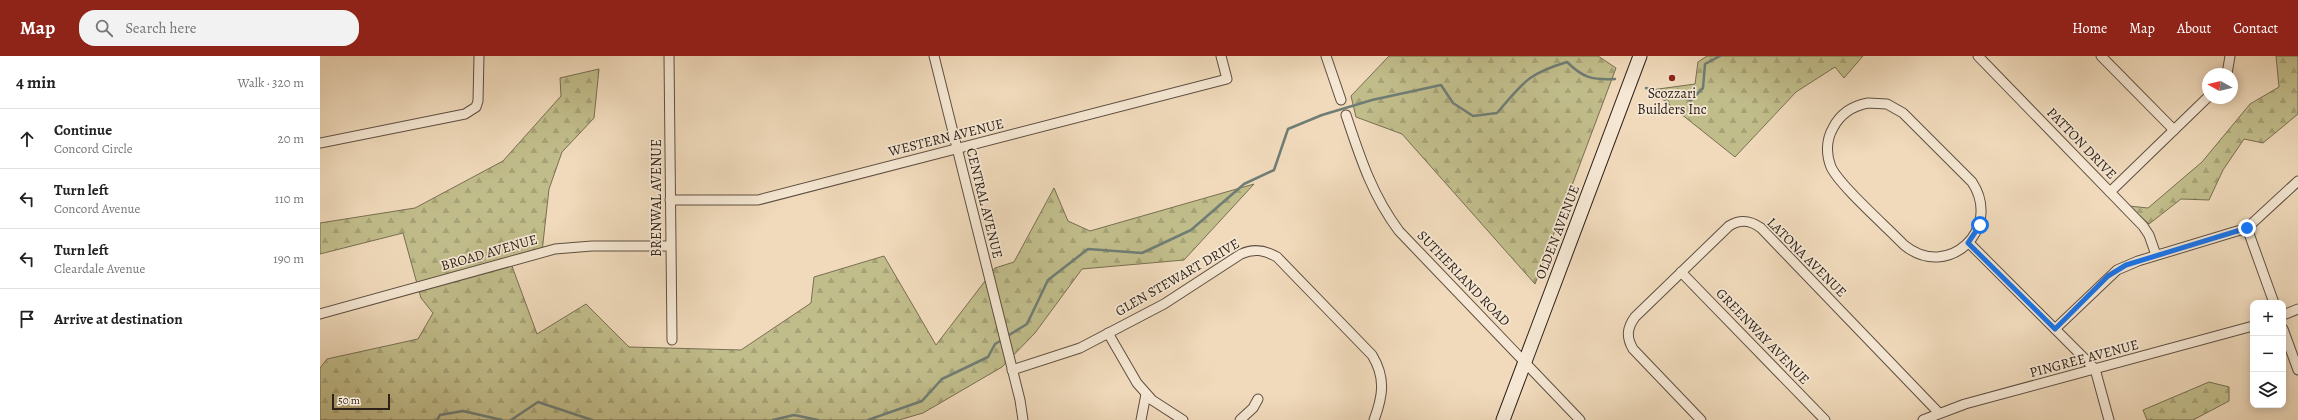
<!DOCTYPE html>
<meta charset="utf-8">
<style>
:root{--surface:#fff;--page:#f2f2f2;--text:#222;--muted:#767676;--line:#e0e0e0;--accent:#8f2418}
body{margin:0;font-family:Alegreya,serif;background:var(--page);color:var(--text)}
.controls{position:absolute;right:12px;bottom:12px;display:grid;overflow:hidden;border-radius:8px;box-shadow:0 2px 10px #0003}
.controls button{width:36px;height:36px;display:grid;place-items:center;padding:0;border:0;border-bottom:1px solid var(--line);background:var(--surface);color:var(--text);font:20px sans-serif}
.compass{position:absolute;left:1882px;top:12px;width:36px;height:36px;border-radius:50%;background:var(--surface);box-shadow:0 2px 10px #0003;rotate:278deg}
.scale{position:absolute;left:12px;bottom:10px;width:58px;box-sizing:border-box;padding-left:4px;border:2px solid #2e2119;border-top:0;font-size:11px;line-height:14px;white-space:nowrap;color:#2e2119;-webkit-text-stroke:3px #f5e7d3;paint-order:stroke}
.stop{position:absolute;width:12px;height:12px;margin:-9px;border:3px solid #1a73e8;border-radius:50%;background:#fff}
.stop.end{background:#1a73e8;border-color:#fff;box-shadow:0 1px 4px #0008}
.list{margin:0;padding:0;list-style:none}
h2{display:flex;justify-content:space-between;align-items:center;height:52px;margin:0;padding:0 16px;font-size:17px}
h2 small{font-size:13px;font-weight:400;color:var(--muted)}
.list li{display:grid;grid-template-columns:26px 1fr auto;gap:12px;align-items:center;box-sizing:border-box;height:60px;padding:0 16px;border-top:1px solid var(--line)}
.list b{display:block;font-size:15px;white-space:nowrap}
.list p{margin:0;font-size:13px;white-space:nowrap;color:var(--muted)}
.list em{font-size:13px;font-style:normal;color:var(--muted)}
.icon{flex:none;width:22px;height:22px;fill:none;stroke:currentColor;stroke-width:2;stroke-linecap:round;stroke-linejoin:round}
.map{position:relative;flex:none;width:1978px;height:364px;overflow:hidden}
header{display:flex;align-items:center;gap:24px;box-sizing:border-box;height:56px;padding:0 20px;background:var(--accent);color:#fff}
header strong{font-size:19px}
nav{display:flex;gap:22px;margin-inline-start:auto;font-size:14px}
.search{width:280px;height:36px;background:var(--page);display:flex;align-items:center;gap:10px;box-sizing:border-box;padding:0 14px;border-radius:16px;color:var(--muted);font-size:15px}
main{display:flex}
aside{flex:1;background:var(--surface)}
.map>svg:first-child{display:block}
.forest{fill:url(#forest-firs);stroke:#786f52}
.lines{fill:none;stroke-linecap:round;stroke-linejoin:round}
.stream{stroke:#6f7d75;stroke-width:2.5}
.minor-casing{stroke:#5e4f42;stroke-width:11}
.secondary-casing{stroke:#2e2119;stroke-width:15}
.minor{stroke:#f5e7d3;stroke-width:9}
.secondary{stroke:#f5e7d3;stroke-width:13}
.route{stroke:#1a73e8;stroke-width:5}
.poi-dot{fill:#8f2418;stroke:#f5e7d3;stroke-width:1.5}
.labels{text-anchor:middle;stroke-width:3.5;stroke-linejoin:round;paint-order:stroke}
.poi-label{font-size:14px;fill:#2e2119;stroke:#f5e7d3}
.street-label{font-size:14px;fill:#2e2119;stroke:#f5e7d3}
</style>
<header>
<strong>Map</strong>
<div class="search"><svg class="icon" aria-label="search" viewBox="0 0 24 24"><circle cx="10" cy="10" r="6"/><path d="M15 15l6 6"/></svg>Search here</div>
<nav><a>Home</a><a>Map</a><a>About</a><a>Contact</a></nav>
</header>
<main>
<aside>
<h2>4 min<small>Walk · 320 m</small></h2>
<ul class="list">
<li><svg class="icon" aria-label="ahead" viewBox="0 0 24 24"><path d="M12 20V5M6 11l6-6 6 6"/></svg><div><b>Continue</b><p>Concord Circle</p></div><em>20 m</em></li>
<li><svg class="icon" aria-label="left" viewBox="0 0 24 24"><path d="M17 20v-9H6M10 6l-5 5 5 5"/></svg><div><b>Turn left</b><p>Concord Avenue</p></div><em>110 m</em></li>
<li><svg class="icon" aria-label="left" viewBox="0 0 24 24"><path d="M17 20v-9H6M10 6l-5 5 5 5"/></svg><div><b>Turn left</b><p>Cleardale Avenue</p></div><em>190 m</em></li>
<li><svg class="icon" aria-label="arrive" viewBox="0 0 24 24"><path d="M6 21V4h12l-3 4 3 4H6"/></svg><div><b>Arrive at destination</b></div></li>
</ul>
</aside>
<div class="map">
<svg width="1978" height="364" viewBox="0 0 1978 364">
<defs>
<pattern id="forest-firs" width="22" height="20" patternUnits="userSpaceOnUse"><rect width="22" height="20" fill="#c1bd8b"/><path d="M5 1l3.5 6h-7zM16 11l3.5 6h-7z" fill="#a6a277"/></pattern>
</defs>
<rect width="100%" height="100%" fill="#f0dabb"/>
<filter id="stains"><feTurbulence type="fractalNoise" baseFrequency=".005" numOctaves="4"/><feColorMatrix values="0 0 0 0 .2 0 0 0 0 .09 0 0 0 0 .02 0 0 0 .5 -.17"/></filter>
<radialGradient id="worn" r=".72"><stop offset=".6" stop-color="#630" stop-opacity="0"/><stop offset="1" stop-color="#630" stop-opacity=".3"/></radialGradient>
<!-- forest -->
<g class="forest">
<path d="M1069,0H1278L1296,12L1215,228L1082,78L1036,61L1031,40Z"/>
<path d="M1387,0H1543L1524,22L1515,11L1476,36L1415,101L1331,34L1375,28L1378,6Z"/>
<path d="M1956,0H1978V58L1943,87L1924,83L1903,114L1889,144L1861,143L1829,168L1809,150L1828,152L1882,106L1930,48L1959,31Z"/>
<path d="M279,13L274,62L242,96L229,133L222,196L189,202L217,278L266,248L309,291L421,294L491,247L494,221L564,200L616,289L675,212L694,206L734,132L748,165L770,175L934,128L864,204L762,213L715,277L682,311L603,357L579,364H0V312L7,303L98,283L113,257L101,242L83,177L0,198V167L95,152L183,105L241,40L240,22Z"/>
<path d="M1889,326L1909,331V345L1873,364H1827L1823,354Z"/>
</g>
<g class="lines">
<!-- stream -->
<g class="stream">
<path d="M1326,32L1371,44L1383,32L1385,8L1400,0"/>
<path d="M686,281L707,268L728,224L768,193L822,197L871,174L924,128L954,114L968,73L1002,59L1052,44L1121,29L1133,47L1153,60L1177,57C1203,27 1207,18 1247,6C1263,22 1272,24 1295,23"/>
<path d="M117,364L120,359L143,355L182,364"/>
<path d="M191,364L218,346L272,364"/>
<path d="M453,364L474,359L498,364"/>
<path d="M548,364L602,345L622,323L668,301L675,288L682,284"/>
</g>
<!-- minor casing -->
<g class="minor-casing">
<g id="minor">
<path d="M349,0L352,284"/>
<path d="M614,0L700,344L703,364"/>
<path d="M1006,0L1021,44"/>
<path d="M1658,0L1823,170L1829,179L1836,199"/>
<path d="M1781,0L1854,74"/>
<path d="M1907,18L1910,0"/>
<path d="M1548,47L1567,48L1583,57L1652,126C1683,173 1628,225 1584,189C1567,171 1520,130 1511,111C1506,99 1506,84 1513,72C1520,58 1532,50 1548,47Z"/>
<path d="M1026,59C1040,101 1052,139 1079,175L1260,364"/>
<path d="M0,87L145,58L156,51L158,45L159,0"/>
<path d="M1790,136L1888,41"/>
<path d="M350,144H438L907,23L901,0"/>
<path d="M1927,172L1954,247"/>
<path d="M1649,187L1775,313L1789,364"/>
<path d="M1361,216L1505,364"/>
<path d="M0,258L235,193L272,190H350"/>
<path d="M1963,259L1978,253"/>
<path d="M1735,273L1797,214L1818,205L1927,172L1978,125"/>
<path d="M1963,273L1978,314"/>
<path d="M788,277L817,327L832,344L863,364"/>
<path d="M692,314L760,292L844,248L921,198C934,192 945,194 957,201L1052,299C1066,322 1063,340 1054,364"/>
<path d="M821,364L826,338"/>
<path d="M920,364L933,352L938,343"/>
<path d="M1381,364L1313,293C1306,281 1307,272 1315,261L1409,170C1420,163 1430,164 1441,172L1619,357"/>
<path d="M1603,364L1645,348L1933,270"/>
</g>
</g>
<!-- secondary casing -->
<g class="secondary-casing">
<path id="secondary" d="M1183,364L1320,0"/>
</g>
<!-- minor -->
<use href="#minor" class="minor"/>
<!-- secondary -->
<use href="#secondary" class="secondary"/>
</g>
<g class="lines">
<!-- route -->
<path class="route" d="M1660,169L1648,187L1735,273L1788,220L1806,209L1927,172"/>
</g>
<!-- markers -->
<circle class="poi-dot" cx="1352" cy="22" r="4"/>
<g class="labels">
<!-- poi labels -->
<g class="poi-label">
<text x="1352" y="42">Scozzari<tspan x="1352" dy="16">Builders Inc</tspan></text>
</g>
<!-- street labels -->
<g class="street-label">
<text transform="translate(626 81) rotate(-14)" y="5">WESTERN AVENUE</text>
<text transform="translate(1762 87) rotate(46)" y="5">PATTON DRIVE</text>
<text transform="translate(336 142) rotate(-90)" y="5">BRENWAL AVENUE</text>
<text transform="translate(665 147) rotate(76)" y="5">CENTRAL AVENUE</text>
<text transform="translate(1237 176) rotate(-69)" y="5">OLDEN AVENUE</text>
<text transform="translate(169 196) rotate(-16)" y="5">BROAD AVENUE</text>
<text transform="translate(1487 201) rotate(45)" y="5">LATONA AVENUE</text>
<text transform="translate(857 221) rotate(-30)" y="5">GLEN STEWART DRIVE</text>
<text transform="translate(1144 222) rotate(46)" y="5">SUTHERLAND ROAD</text>
<text transform="translate(1443 280) rotate(46)" y="5">GREENWAY AVENUE</text>
<text transform="translate(1764 302) rotate(-15)" y="5">PINGREE AVENUE</text>
</g>
</g>
<rect width="100%" height="100%" filter="url(#stains)"/>
<rect width="100%" height="100%" fill="url(#worn)"/>
</svg>
<div class="controls">
<button>+</button>
<button>−</button>
<button><svg class="icon" aria-label="layers" viewBox="0 0 24 24"><path d="M12 4l9 5-9 5-9-5zM3 14l9 5 9-5"/></svg></button>
</div>
<svg class="compass" viewBox="-18 -18 36 36"><path d="M0-13l5 13h-10z" fill="#e53935"/><path d="M0 13l5-13h-10z" fill="#767676"/></svg>
<div class="scale">50 m</div>
<div class="stop" style="left:1660px;top:169px"></div>
<div class="stop end" style="left:1927px;top:172px"></div>
</div>
</main>
